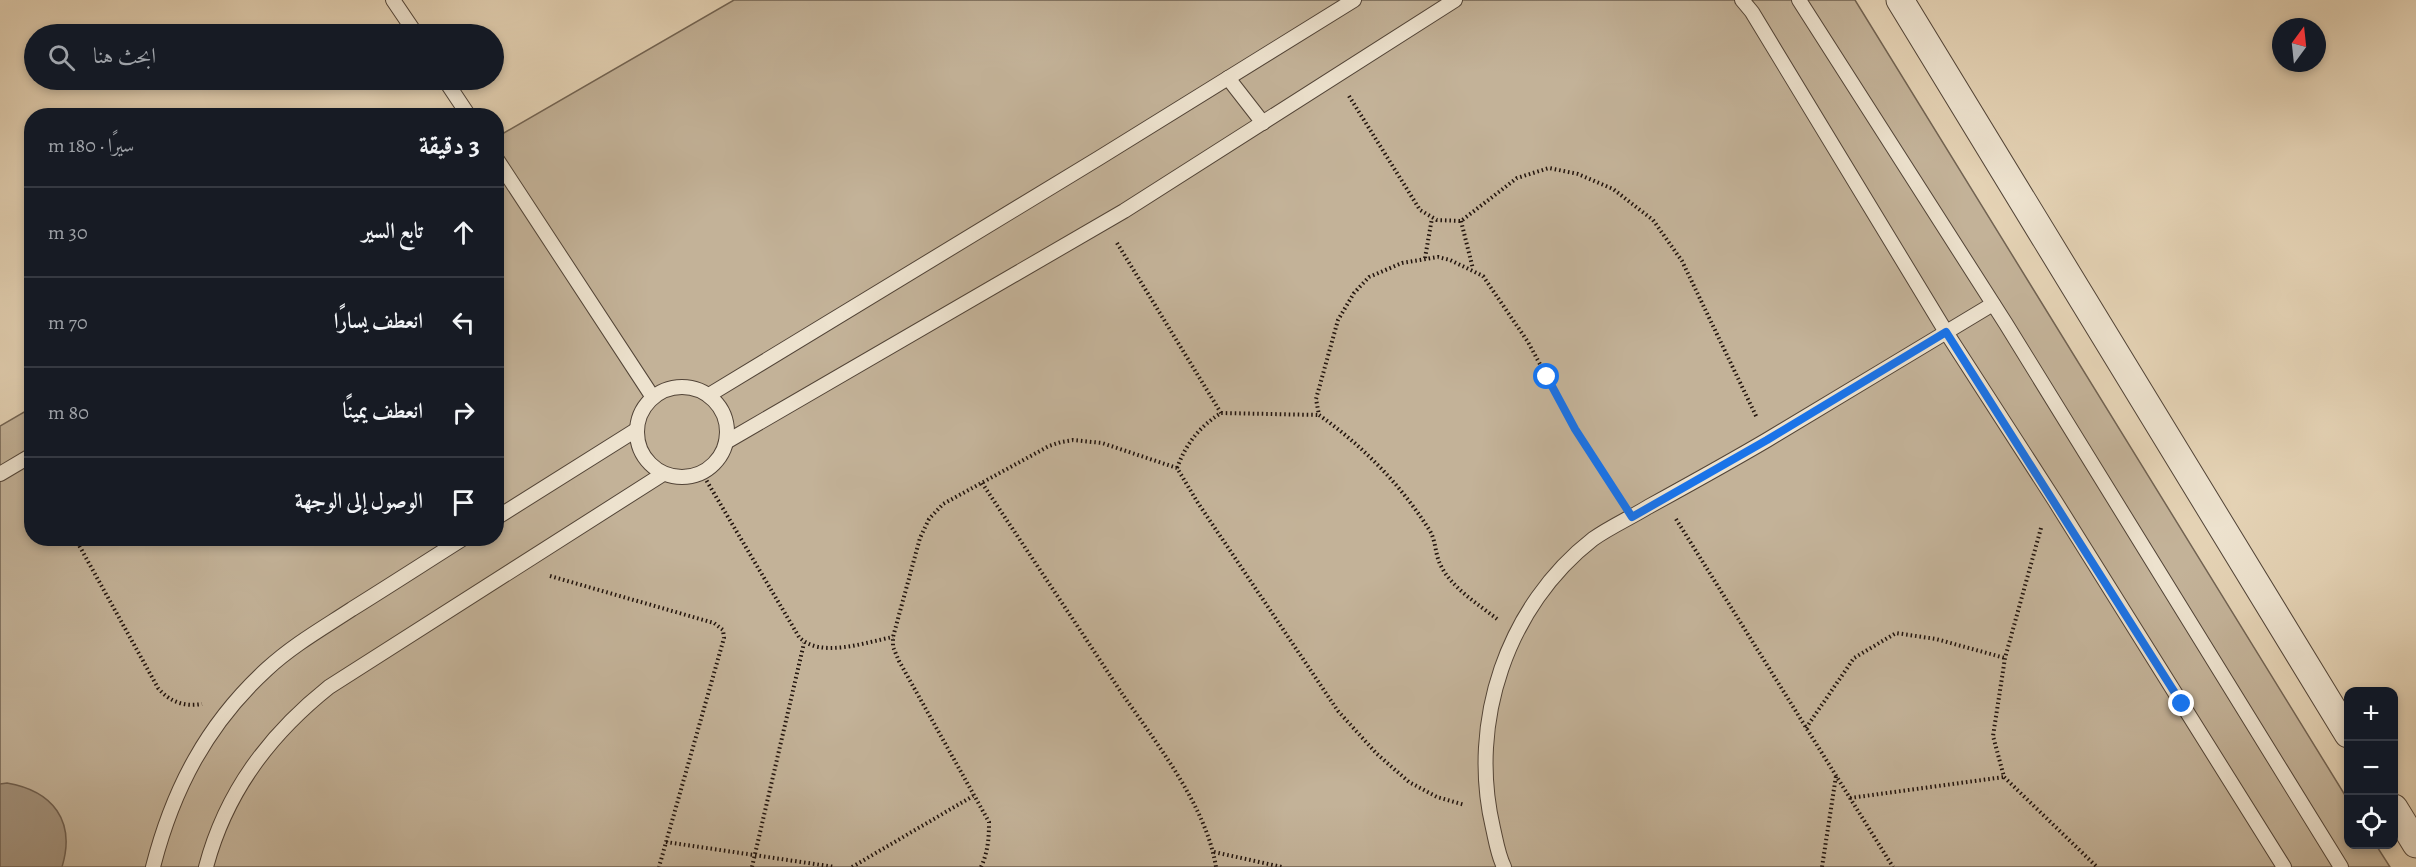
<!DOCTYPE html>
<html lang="ar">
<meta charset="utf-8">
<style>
:root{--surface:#171b24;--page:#20242c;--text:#f1f3f6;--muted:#9ea1a6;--line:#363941}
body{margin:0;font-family:Alegreya,Amiri,serif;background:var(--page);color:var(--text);direction:rtl}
.controls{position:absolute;right:18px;bottom:18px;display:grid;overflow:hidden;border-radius:12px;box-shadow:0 3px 9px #0003}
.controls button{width:54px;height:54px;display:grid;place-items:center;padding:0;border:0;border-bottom:2px solid var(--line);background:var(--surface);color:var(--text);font:30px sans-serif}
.compass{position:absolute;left:2272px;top:18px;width:54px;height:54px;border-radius:50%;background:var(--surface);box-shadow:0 3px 9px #0003;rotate:15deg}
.stop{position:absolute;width:18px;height:18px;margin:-14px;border:4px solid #1a73e8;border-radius:50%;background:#fff}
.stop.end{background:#1a73e8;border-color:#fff;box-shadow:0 2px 6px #0008}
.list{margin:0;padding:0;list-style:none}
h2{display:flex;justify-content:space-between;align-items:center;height:78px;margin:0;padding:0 24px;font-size:26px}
h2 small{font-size:20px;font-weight:400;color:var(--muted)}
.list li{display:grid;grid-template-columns:39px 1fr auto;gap:18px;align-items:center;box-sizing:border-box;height:90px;padding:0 24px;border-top:2px solid var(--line)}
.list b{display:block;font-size:22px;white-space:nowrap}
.list em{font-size:20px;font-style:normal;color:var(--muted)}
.icon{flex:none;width:33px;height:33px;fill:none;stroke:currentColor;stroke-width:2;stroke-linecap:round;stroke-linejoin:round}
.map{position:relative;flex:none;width:2416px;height:867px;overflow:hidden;direction:ltr}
.search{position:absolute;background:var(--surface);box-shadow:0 3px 9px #0003;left:24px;top:24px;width:480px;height:66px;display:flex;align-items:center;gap:15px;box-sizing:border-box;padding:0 21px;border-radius:33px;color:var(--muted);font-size:22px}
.panel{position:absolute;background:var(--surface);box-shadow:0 3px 9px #0003;left:24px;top:108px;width:480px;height:438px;border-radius:24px;direction:rtl}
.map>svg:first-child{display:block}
.green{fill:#c3b298;stroke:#726352;stroke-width:1.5}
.water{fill:#a2917b;stroke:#6f5f4f;stroke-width:1.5}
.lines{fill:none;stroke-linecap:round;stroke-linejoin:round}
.service-casing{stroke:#524437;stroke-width:16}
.minor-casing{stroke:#524437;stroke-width:29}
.path{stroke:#22140d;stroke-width:4;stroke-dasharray:1.5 3;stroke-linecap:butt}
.service{stroke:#ede2ce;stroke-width:14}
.minor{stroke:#ede2ce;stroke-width:27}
.route{stroke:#1a73e8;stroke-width:8}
</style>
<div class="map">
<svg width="2416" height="867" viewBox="0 0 2416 867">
<rect width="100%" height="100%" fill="#e4d2b4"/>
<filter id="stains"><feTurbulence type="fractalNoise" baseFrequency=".00333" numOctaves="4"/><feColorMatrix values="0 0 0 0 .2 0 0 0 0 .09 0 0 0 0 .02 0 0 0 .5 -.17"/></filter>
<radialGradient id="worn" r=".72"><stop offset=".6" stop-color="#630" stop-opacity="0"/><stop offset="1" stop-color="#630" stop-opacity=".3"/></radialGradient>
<!-- green -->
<path class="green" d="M734,0H1855L2348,800V844L2376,845L2390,867H0V426L31,408L32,538H496L497,137Z"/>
<!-- water -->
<path class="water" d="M7,783C53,791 76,821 62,867H0V784Z"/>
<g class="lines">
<!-- service casing -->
<g class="service-casing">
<g id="service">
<path d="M393,0L416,34"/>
<path d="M1742,0L1752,12L1946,332L2055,501L2284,867"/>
<path d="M1799,0L2006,324L2341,867"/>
<path d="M1228,78L1263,123"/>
<path d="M445,80L469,116"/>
<path d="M496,158L652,396"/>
<circle cx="682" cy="432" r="45"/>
<path d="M709,395L1099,158L1354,0"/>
<path d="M726,442L1124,211L1455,0"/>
<path d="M0,474L32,455"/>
<path d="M496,518L636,430"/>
<path d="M153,867C173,789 207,724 267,669C293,645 323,628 352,609C389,586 426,562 464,538"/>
<path d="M206,867C226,792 269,735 329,687L663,474"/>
<path d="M1504,867C1498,855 1496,841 1493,828C1468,722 1507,606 1593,539C1610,527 1630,518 1648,507C1688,485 1728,463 1767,440C1843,395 1917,349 1993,304"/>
</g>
</g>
<!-- minor casing -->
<g class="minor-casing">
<g id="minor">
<path d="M1900,0L2348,734"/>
<path d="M2394,808L2416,844"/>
</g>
</g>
<!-- path -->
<g class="path">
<path d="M1349,96L1420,210L1437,220L1461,221L1517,178L1549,168L1578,174L1613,189L1653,220L1682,261L1757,418"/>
<path d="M1461,221L1473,269"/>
<path d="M1117,243L1221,413"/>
<path d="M1425,258L1432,218"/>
<path d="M1177,468C1186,444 1199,427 1221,413L1319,415"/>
<path d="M702,473L799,637C820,659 866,642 893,637"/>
<path d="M982,483C1028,552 1075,622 1121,692C1156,743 1206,805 1216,867"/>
<path d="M1676,519L1893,867"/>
<path d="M2041,528L2005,658L1993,736L2004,777L2097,867"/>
<path d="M75,538L158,688C170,702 184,707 202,704"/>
<path d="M550,576L714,623L723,630L724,638L659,867"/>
<path d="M1497,619C1478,604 1452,588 1441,566C1435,555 1436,541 1430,531C1401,485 1363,446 1319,415L1316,399L1338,320L1354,293L1369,277L1402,263L1438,257L1450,260L1483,276L1528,342L1575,429L1618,496"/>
<path d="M1806,728L1854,658L1896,633L1936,639L2005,658"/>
<path d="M1850,798L2004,777"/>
<path d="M666,842L835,867"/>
<path d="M1214,852L1282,867"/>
<path d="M752,867L804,643"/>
<path d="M852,867L973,796"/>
<path d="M981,867C988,852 989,838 989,822L899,661L893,647V637L920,538L929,519L943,504L1049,446L1061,442L1073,440L1102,443L1177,468L1198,503L1338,711L1377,754L1409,782L1437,797L1465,805"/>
<path d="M1822,867L1836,776"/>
</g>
<!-- service -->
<use href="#service" class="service"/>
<!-- minor -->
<use href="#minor" class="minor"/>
</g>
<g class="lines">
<!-- route -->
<path class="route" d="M1547,377L1575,429L1632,517L1767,440L1946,332L2182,704"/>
</g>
<rect width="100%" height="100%" filter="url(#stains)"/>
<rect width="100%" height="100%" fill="url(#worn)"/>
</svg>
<div class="controls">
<button>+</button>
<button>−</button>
<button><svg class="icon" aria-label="locate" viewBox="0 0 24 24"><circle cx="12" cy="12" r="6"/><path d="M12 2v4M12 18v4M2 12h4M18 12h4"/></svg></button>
</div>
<svg class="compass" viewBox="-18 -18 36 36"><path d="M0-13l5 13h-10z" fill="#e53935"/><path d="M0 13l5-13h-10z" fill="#9ea1a6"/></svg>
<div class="stop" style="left:1547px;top:377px"></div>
<div class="stop end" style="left:2182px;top:704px"></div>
<div class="search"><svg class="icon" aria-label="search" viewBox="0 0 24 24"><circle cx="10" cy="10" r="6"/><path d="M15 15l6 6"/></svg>ابحث هنا</div>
<section class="panel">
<h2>3 دقيقة<small>سيرًا · 180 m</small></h2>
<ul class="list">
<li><svg class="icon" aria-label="ahead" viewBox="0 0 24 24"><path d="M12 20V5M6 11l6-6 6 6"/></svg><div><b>تابع السير</b></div><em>30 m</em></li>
<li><svg class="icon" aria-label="left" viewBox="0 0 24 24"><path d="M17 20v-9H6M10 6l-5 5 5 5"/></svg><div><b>انعطف يسارًا</b></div><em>70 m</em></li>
<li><svg class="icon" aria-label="right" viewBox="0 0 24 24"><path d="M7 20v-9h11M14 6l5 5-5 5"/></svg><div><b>انعطف يمينًا</b></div><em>80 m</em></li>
<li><svg class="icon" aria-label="arrive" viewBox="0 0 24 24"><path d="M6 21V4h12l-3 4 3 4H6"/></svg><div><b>الوصول إلى الوجهة</b></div></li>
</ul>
</section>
</div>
